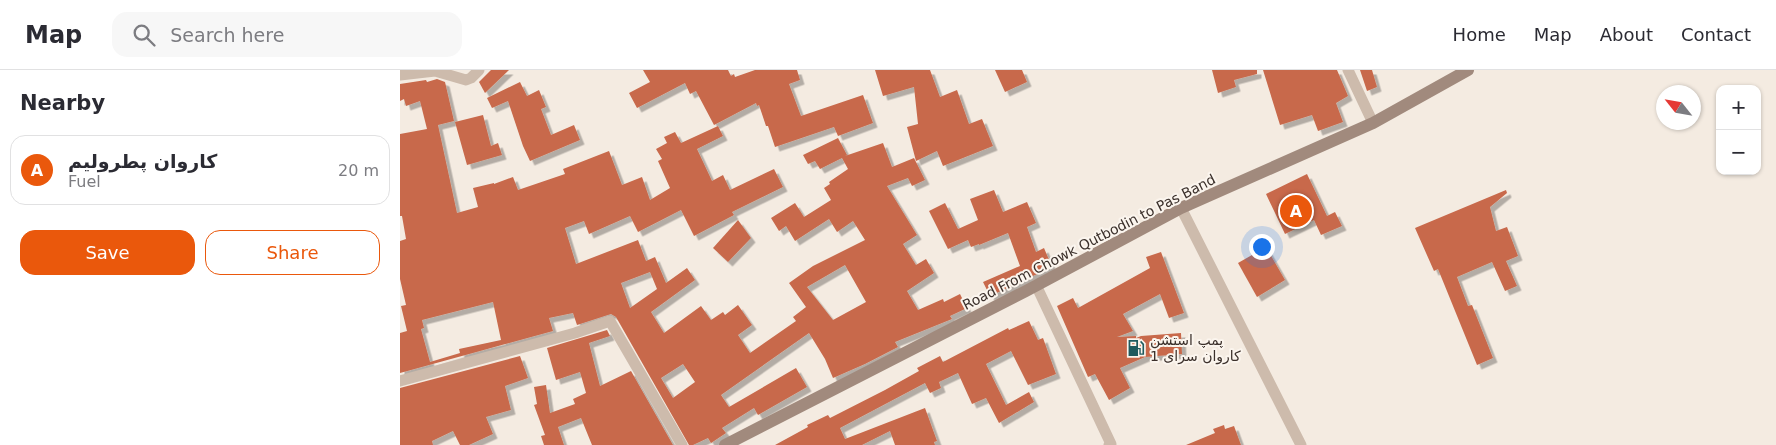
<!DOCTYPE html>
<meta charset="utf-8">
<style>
:root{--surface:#fff;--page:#f7f7f7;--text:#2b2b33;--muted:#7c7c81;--line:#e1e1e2;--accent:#ea580c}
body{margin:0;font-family:"DejaVu Sans",Cairo,sans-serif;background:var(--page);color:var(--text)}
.controls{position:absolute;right:15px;top:15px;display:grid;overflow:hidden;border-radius:10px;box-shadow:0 1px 4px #0004}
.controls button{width:45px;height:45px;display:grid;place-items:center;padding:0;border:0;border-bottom:1px solid var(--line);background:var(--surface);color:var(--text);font:25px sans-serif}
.compass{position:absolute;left:1256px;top:15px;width:45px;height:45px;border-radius:50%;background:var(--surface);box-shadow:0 1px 4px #0004;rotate:301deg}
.you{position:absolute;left:861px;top:176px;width:18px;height:18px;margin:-12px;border:4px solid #fff;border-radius:50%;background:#1a73e8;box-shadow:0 0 0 8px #1a73e833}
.badge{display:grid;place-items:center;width:32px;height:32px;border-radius:50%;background:var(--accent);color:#fff;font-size:16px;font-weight:700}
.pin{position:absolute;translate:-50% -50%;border:2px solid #fff;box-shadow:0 1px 5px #0006}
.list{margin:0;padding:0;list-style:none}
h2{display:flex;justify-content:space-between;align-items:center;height:65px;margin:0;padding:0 20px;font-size:21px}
h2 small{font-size:16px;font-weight:400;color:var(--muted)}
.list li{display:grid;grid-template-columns:32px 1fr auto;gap:15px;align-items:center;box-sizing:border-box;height:70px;margin:0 10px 10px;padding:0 10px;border:1px solid var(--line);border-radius:15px}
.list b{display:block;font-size:19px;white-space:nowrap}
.list p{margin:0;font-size:16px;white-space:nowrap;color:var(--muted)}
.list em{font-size:16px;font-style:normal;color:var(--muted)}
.actions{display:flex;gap:10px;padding:15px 20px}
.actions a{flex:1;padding:11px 0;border:1px solid var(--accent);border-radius:15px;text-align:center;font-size:18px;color:var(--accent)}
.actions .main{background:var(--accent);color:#fff}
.icon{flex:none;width:28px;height:28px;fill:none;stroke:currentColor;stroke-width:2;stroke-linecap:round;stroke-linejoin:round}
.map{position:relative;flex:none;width:1376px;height:375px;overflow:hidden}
header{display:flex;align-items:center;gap:30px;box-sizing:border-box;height:70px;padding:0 25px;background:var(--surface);border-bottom:1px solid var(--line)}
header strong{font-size:24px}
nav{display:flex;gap:28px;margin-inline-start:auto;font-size:18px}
.search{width:350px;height:45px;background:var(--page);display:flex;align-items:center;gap:12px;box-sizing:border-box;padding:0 18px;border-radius:15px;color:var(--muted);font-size:19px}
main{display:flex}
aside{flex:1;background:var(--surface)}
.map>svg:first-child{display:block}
.building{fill:#c8694b;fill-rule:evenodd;filter:url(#shadow)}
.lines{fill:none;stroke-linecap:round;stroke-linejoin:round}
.street{stroke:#cdbbac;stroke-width:11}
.secondary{stroke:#a18a7d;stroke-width:12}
.labels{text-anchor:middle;stroke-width:4;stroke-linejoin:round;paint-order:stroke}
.street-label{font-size:14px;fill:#3b302b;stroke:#fbf5ee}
.poi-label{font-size:14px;fill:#3b302b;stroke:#fbf5ee;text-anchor:start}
</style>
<header>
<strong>Map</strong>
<div class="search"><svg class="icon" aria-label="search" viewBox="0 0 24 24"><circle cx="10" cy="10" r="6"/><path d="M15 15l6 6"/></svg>Search here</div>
<nav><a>Home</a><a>Map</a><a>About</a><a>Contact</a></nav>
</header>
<main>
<aside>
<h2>Nearby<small></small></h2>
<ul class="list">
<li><span class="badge">A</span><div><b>کاروان پطرولیم</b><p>Fuel</p></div><em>20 m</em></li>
</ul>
<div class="actions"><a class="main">Save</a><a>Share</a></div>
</aside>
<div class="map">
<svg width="1376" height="375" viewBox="0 0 1376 375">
<defs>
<filter id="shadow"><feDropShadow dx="4.5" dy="4.5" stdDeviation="0" flood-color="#0004"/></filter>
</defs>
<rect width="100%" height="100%" fill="#f4ebe1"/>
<!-- building -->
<g class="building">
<path d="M91,0H109L85,23L79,12Z"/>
<path d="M243,0H328L331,6L334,4L335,7L355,0H397L400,10L389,14L401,46L463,25L473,53L438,66L434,57L375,77L368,56H366L359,35L357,36L356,33L314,55L296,21L290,24L285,13L237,38L229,23L250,12Z"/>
<path d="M475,0H530L540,27L557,20L569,54L582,49L593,76L543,96L537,81L516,91L507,57L518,54L514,17L483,26Z"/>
<path d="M595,0H622L627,12L605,22Z"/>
<path d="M812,0H857V4L834,10L836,17L818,23Z"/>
<path d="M863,0H937L948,26L936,33L943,52L918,61L912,45L880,55Z"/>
<path d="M960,0H972L977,17L967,21Z"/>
<path d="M37,9L45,12L54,51L38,55L57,143L78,137L73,118L94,113V114L113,107L118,120L165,104L163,99L209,81L222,115L242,107L250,130L270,118L258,91L262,89L256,79L267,73L264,67L275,62L281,73L318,56L323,66L297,79L312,111L323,105L330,120L374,99L383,117L332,142L334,145L294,166L281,140L238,162L230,146L189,164L184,151L165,158L176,194L238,170L246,191L255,187L266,213L287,198L295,210L251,242L264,263L301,236L311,250L323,242L325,245L338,235L352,255L338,265L350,283L396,251L393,247L406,237L389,213L413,196L465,170L453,151L437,162L429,149L395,171L386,156L379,161L371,148L395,133L404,147L431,130L424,118L430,114L429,112L448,99L442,88L420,99L415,91L408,94L403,85L438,68L447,85L445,86L483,73L492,97L514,88L525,110L512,116L508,108L487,116L517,165L503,174L516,195L526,189L534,203L507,221L518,240L543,229L544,232L560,224L567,238L550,246L552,249L495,272L498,277L465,294L433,308L425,289L409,263L321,325L329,337L396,298L407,317L358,345L354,338L322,358L326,363L311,373L308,368L293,375H289L216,247L211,244L177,255L173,243L149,248L153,261L0,303V263L7,261L1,236L6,235L0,209V171L6,169L2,146H0V64L27,59L20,31L6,36L4,29L0,31V14L26,10L27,12ZM445,195L466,232L433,250L407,217ZM250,202L257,219L230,238L221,213ZM93,232L101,270L59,279L60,283L30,292L21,259L24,258L22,250ZM283,294L295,312L273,328L261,308Z"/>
<path d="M120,12L127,26L139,20L146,37L141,39L151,65L174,55L180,70L130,91L123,76L108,31L92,38L87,28Z"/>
<path d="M83,45L91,76L98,73L102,85L67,95L55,52Z"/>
<path d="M907,104L927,146L935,142L942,156L921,165L914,150L885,164L866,124Z"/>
<path d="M594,120L603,142L627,132L636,153L627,157L636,182L644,178L652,197L590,226L583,212L620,196L608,163L579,175V174L571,177L568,170L548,179L529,141L545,133L558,159L578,150L570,129Z"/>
<path d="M1106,120L1107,123L1090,137L1096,161L1107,157L1118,186L1106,191L1117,216L1105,221L1092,192L1057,207L1068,236L1072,235L1093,288L1077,295L1038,199L1034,201L1015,158Z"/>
<path d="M338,150L351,168L328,192L313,178Z"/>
<path d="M866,177L885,210L857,227L838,193Z"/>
<path d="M761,182L784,243L769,248L760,224L723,244L733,261L717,267L736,266V268L741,266L781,263L782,284L745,287L720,298L730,318L709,330L695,304L688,307L657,236L673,228L678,238L750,198L746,187Z"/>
<path d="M629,251L638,270L643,268L656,304L628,315L611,281L586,294L606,335L629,322L634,332L599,353L586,328L572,334L558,303L539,312L541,318L530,323L525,313L440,358L445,369L525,338L537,371L534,372L535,375H495L490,361L462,375H375L408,357L407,355L428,345L430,348L485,320L519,301L517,298L540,286L543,292L608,258L609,260Z"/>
<path d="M207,260L210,266L189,273L200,316L231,301L273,375H192L181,348L158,357L164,375H144L141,366L145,365L134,335L137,334L134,317L146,315L150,343L175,334L173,329L186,323L180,302L156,310L147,278Z"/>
<path d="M120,286L128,308L105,316L111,340L86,347L93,364L69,375H60L53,361L32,371L33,375H0V318Z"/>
<path d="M824,355L825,359L834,356L841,375H786L815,363L813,359Z"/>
</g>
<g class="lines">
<!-- street -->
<g class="street">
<path d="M948,0L973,53"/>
<path d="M0,5L35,1L66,10L71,8L79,0"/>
<path d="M781,138L901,375"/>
<path d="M636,215L711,374L709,375"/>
<path d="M0,311L175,263L210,251L282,375"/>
</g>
<!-- secondary -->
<path class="secondary" d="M325,375L626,221L781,138L973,53L1068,0"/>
</g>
<!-- icons -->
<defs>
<g id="fuel-bare" transform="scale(1.35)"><path d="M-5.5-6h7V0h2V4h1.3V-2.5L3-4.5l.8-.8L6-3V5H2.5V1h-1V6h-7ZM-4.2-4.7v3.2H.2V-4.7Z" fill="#1f5a5e" stroke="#fbf5ee" stroke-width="2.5" paint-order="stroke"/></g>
</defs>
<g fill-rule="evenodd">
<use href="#fuel-bare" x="736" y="278"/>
</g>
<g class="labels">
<!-- street labels -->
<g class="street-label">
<text transform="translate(689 172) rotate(-27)" y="5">Road From Chowk Qutbodin to Pas Band</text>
</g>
<!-- poi labels -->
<g class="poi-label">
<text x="750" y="275">پمپ استشن<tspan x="750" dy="16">کاروان سرای 1</tspan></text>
</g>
</g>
</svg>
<div class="controls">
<button>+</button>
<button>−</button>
</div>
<svg class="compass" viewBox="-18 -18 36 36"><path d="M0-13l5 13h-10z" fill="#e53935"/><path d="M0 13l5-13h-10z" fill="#7c7c81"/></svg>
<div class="you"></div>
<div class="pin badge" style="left:896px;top:141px">A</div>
</div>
</main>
